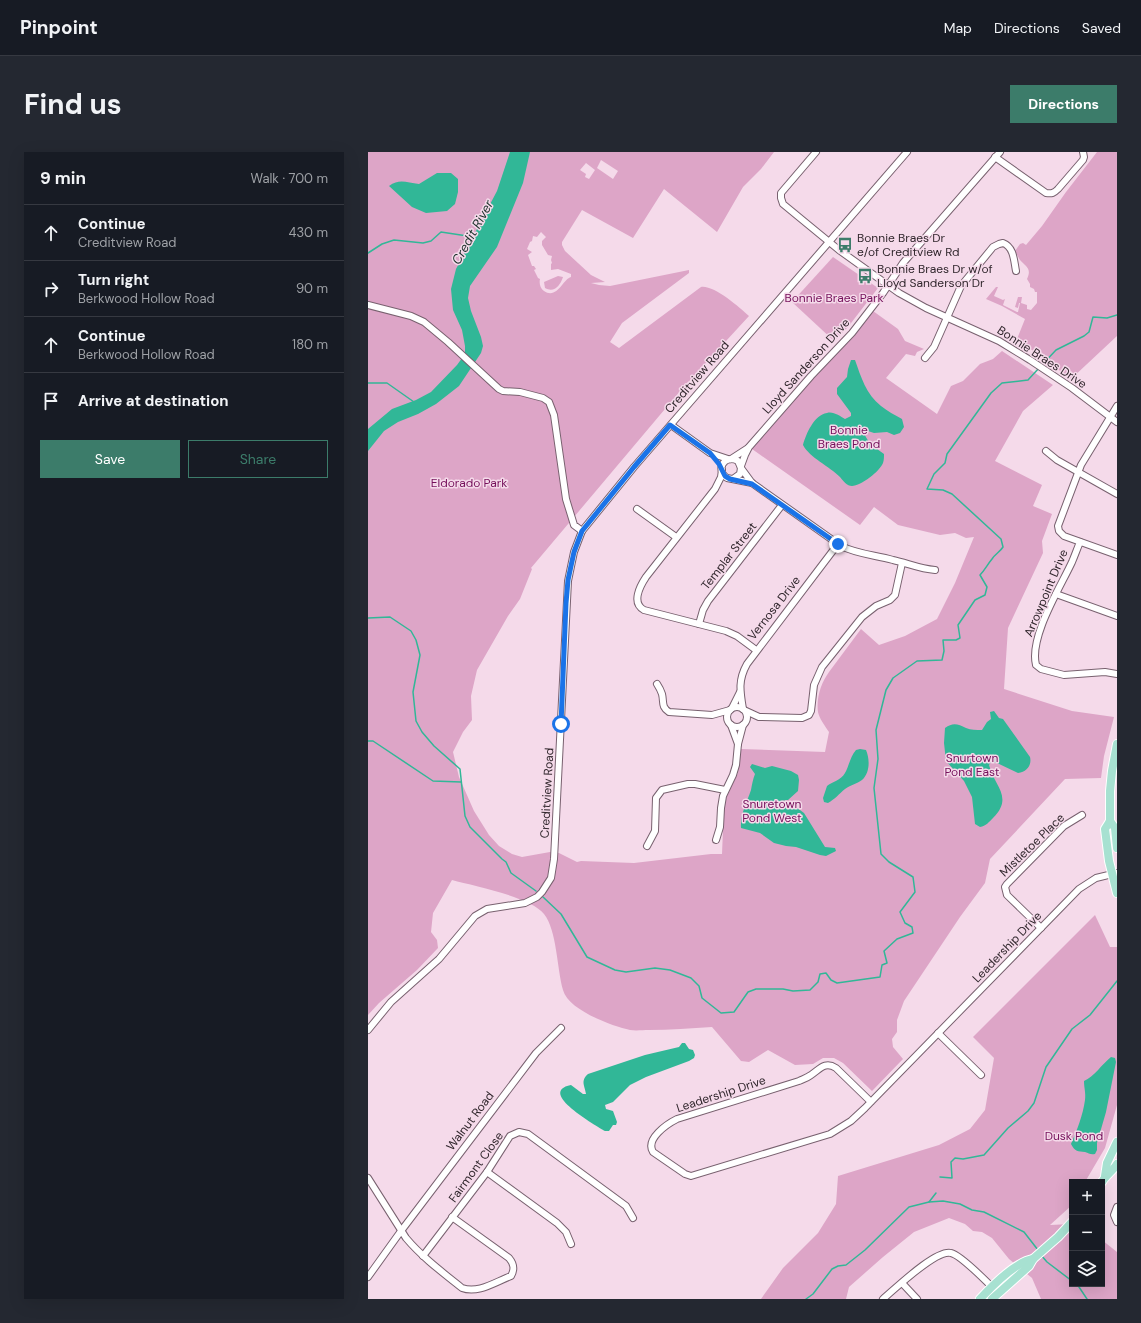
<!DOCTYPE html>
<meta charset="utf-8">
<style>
:root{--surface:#171b24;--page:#242831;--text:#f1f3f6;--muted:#9ea1a6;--line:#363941;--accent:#3c7c6a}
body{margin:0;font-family:"DM Sans",sans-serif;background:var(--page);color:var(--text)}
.controls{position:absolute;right:12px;bottom:12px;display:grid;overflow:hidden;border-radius:0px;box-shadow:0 4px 16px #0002}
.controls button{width:36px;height:36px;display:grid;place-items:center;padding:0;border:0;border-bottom:1px solid var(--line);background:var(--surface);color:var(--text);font:20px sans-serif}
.stop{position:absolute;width:12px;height:12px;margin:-9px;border:3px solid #1a73e8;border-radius:50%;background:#fff}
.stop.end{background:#1a73e8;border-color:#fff;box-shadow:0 1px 4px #0008}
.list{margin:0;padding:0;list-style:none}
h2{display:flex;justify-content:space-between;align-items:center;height:52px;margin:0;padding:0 16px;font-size:17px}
h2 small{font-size:13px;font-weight:400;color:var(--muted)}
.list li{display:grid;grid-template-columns:26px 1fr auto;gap:12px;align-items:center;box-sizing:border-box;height:56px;padding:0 16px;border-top:1px solid var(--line)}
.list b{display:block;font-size:15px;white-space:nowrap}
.list p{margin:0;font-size:13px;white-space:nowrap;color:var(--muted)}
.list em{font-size:13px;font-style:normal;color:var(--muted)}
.actions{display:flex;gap:8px;padding:12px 16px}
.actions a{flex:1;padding:9px 0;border:1px solid var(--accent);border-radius:0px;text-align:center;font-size:14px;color:var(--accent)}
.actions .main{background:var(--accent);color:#fff}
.icon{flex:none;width:22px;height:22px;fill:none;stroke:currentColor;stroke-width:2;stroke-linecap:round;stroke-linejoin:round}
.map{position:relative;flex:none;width:749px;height:1147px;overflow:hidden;border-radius:0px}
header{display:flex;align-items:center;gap:24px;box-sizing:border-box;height:56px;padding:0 20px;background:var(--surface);border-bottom:1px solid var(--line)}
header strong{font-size:19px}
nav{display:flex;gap:22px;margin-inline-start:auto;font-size:14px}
.intro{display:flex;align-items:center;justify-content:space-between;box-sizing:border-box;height:96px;padding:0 24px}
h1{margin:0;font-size:28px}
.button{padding:10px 18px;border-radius:0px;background:var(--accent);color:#fff;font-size:14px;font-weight:700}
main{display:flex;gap:24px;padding:0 24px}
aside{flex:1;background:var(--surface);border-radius:0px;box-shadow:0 4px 16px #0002}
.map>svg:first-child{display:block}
.green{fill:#dda5c7;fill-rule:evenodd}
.water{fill:#31b797}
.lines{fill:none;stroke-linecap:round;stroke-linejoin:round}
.stream{stroke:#31b797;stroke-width:1.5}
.minor-casing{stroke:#78616f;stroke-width:8}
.major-casing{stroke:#fff;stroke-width:10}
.minor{stroke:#fff;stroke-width:6}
.major{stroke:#a7e1d1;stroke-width:8}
.route{stroke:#1a73e8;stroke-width:5}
.labels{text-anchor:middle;stroke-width:3;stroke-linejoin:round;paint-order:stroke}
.poi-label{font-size:12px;fill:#31272d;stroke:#f5daea;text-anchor:start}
.park-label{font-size:12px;fill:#75105b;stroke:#f5daea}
.street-label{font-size:12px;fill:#31272d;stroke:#f5daea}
.water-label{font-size:13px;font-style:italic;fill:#1a2f29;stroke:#f5daea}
</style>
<header>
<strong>Pinpoint</strong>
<nav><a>Map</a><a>Directions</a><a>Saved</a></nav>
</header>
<div class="intro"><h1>Find us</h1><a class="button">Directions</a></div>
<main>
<aside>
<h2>9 min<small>Walk · 700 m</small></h2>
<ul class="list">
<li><svg class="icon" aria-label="ahead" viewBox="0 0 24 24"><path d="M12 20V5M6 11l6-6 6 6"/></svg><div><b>Continue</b><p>Creditview Road</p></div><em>430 m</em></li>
<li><svg class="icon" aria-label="right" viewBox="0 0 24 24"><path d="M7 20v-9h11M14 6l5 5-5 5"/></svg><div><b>Turn right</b><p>Berkwood Hollow Road</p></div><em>90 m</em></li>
<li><svg class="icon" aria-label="ahead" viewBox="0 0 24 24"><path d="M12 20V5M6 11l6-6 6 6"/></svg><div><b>Continue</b><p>Berkwood Hollow Road</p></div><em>180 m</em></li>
<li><svg class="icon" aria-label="arrive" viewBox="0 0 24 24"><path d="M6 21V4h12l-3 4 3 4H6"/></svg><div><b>Arrive at destination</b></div></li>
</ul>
<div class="actions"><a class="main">Save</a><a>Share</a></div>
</aside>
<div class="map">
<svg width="749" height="1147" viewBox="0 0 749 1147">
<rect width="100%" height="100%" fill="#f5daea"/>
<!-- green -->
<g class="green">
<path d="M0,0H406L393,17L375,35L349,80L296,37L265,86L214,58L194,90V93L197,99L223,123L237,130L223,131L231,133L242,134L321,118V121L254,171L242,190L251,196L333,135C346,133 371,155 381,164L313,238L163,416L164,417L152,447L140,464L109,518L103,544L104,568L95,580L85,600L91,625L106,659L121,683L131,694L144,702L154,705L182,700L191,701L209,710L213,709L266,711L343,702H354L356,654L359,644L370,621L373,597L457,600L461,580C457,574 451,566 450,560C448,546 453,531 461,520L493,477L511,493L537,484L569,467L587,431L606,385L598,386L587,381L572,383L530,373L506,355L492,373L384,297L446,226L487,183L505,159L530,177L537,189L556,197L549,200L547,204L538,202L518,226L569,262L583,234L595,229L612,212L625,207L634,199L685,233L655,259L627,309L674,333L665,354L684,362L674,389L675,401L640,476L636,537L704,559L746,565L736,604L733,626L697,627L622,707L617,731L592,765L536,849L529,868V880L524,887L525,895L535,907L504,939L475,911L466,906H455L445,912L427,913L400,898L381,910L373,909L344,875C323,876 302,878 281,878C275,878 268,879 262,878C244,874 200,858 195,838C189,817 189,778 176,762C163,745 106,734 84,728L65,761L63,780L69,788L70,796L49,818L11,851L0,863ZM233,8L250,19L245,27L229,16ZM218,11L227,18L221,27L217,25L218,22L212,18ZM173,80L178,85L174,89V93L180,103L184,104L183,108L184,111L183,112V118L190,117L203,122V125C195,127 189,148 176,139C172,136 171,131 172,127L170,126L166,118L168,117L166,114H164L160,103L164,100L159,97L162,90L164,89L165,84L169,85Z"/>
<path d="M729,0H749V184L703,227L649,187L657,167L634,154L618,147L628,135H630L626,144L635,148L637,147L635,153L649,160H650L652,151H651L650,156L647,155L650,145H654L653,151L659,153V157L663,158L669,151V140H667L666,137L662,135V132L659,127C664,116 658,115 652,108C650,105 649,102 647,99L652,92L655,91L658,93L674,74L698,40Z"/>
<path d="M465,105L510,136L480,175L466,189L424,150Z"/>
<path d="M190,124L195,125C192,134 186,141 177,136L176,130Z"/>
<path d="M727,763L742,795H749V953L737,996L717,1030H704V1053L682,1073L704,1072V1132H734V1088L749,1100V1147H673L664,1126L641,1107L624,1086L614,1080L605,1079L597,1072L581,1066L546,1080L515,1105L481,1135L478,1147H393L415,1116L450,1081L468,1052L470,1024L571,993L602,977L617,958L626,906L605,885Z"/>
</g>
<!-- water -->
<g class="water">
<path d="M142,0H162L155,31L129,95L102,134L100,146L103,159L113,185L115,194L113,201L91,234L68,252L50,262L30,270L16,279L0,299V277L24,257L48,248L63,240L89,213L97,202V194L94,178L85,158L83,137L88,117L129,39Z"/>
<path d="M69,21H83L90,27V40L87,52L79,59L58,61L44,55L21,34C32,26 39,31 51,32Z"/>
<path d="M483,208H487C493,225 498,242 513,254C519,259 527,263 534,267L536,275L532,281L526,283L519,280L506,281L497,278L495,280L502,292L516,302C516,305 516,308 515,311C512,319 493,334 484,334C479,334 475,329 472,325C461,314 442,306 435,293C438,282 446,263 459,261C465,259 472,264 477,267L483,264V261L469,242V236L479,225L480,217Z"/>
<path d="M626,559L631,566L635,567L662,605C664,613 659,620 650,621L629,611L623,610L621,613C626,634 646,645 625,666C621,670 618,674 612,675L607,672L604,645L596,629L578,609L576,591L577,576C585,570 590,572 598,576C603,578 608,578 614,578L619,570L623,567L622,560Z"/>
<path d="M492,597L498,598C502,607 502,621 494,628C489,632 482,633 477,637C471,642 467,647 460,651L456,650L455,646L459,634C464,630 473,628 477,621C481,614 482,605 488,598Z"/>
<path d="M384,612L397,616L404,614L423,619L430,623L431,628L430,639L420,648L411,649V654L428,655L436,661L457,695L467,696L468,699L458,704L452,703L428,695L418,694L406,691L392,681L373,676C372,663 379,650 383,638C384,632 385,627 387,622L382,615Z"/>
<path d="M314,891H317L321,897L325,898L327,903L326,906L321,909L278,925L262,933L245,950L237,953L238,957L245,959L249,970L248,973H245L241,979H237C229,974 168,940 203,933L215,942H218C217,934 212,929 220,922L277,903L311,895Z"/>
<path d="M743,905L747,906L748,910L738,960L729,991V998L727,1002C722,1003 721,1001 717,1000C710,999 707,1000 703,992C709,978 715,963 717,948C718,941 716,936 716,929C726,925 734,912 743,905Z"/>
</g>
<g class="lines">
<!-- stream -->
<g class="stream">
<path d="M0,101L14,92L26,88L55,91L63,89L73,80L106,85"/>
<path d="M673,214L688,198L716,184L721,180L725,165L739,166L749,163"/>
<path d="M0,231H19L46,250"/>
<path d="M0,466L22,465L43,479L48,488L52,503L45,540L48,569L54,580L66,594L92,617L97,664L102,675L134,707L138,710L143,721L168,739"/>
<path d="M0,589H5L65,629L93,630"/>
<path d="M175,745L193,762L219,805L247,818L258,820L287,816L302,818L323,826L331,834L334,846L353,861L366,860L380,840L388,837H415L425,839L442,838L450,830L452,822L458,821L463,828L469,831L512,825L514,813L519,811L516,799L529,787L545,781L544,775L537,771L532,760L547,740L545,725L521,710L513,702L506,636L510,607L508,578L518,538L525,526L549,509L574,508L576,499L575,488H588L592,486L590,473L607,448L617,443L619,435L612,423C617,418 619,413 624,407C627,402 632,400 635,395L633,387L584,342L575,338L559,337L566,322L577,311L579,302L623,241L634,231L660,228L671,216"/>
<path d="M572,1025L584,1026L583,1010L587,1006L595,1007L616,1003L640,976L660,959L666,951L678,915L704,877L722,863L749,829"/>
<path d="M561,1050L568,1041"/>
<path d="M673,1103L679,1110L704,1129"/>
<path d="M707,1132L711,1135L719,1147"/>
<path d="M438,1147L445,1142L464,1117L470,1114L478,1113L497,1098L541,1055L561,1050L575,1049L592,1052L604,1058L616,1060L656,1080L670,1098"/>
</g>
<!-- minor casing -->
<g class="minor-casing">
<g id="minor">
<path d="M448,0L413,41V46L415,52L471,98L531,141L558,156L631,189L662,208L704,236L749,270"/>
<path d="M627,5L678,41C684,42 686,41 690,37L715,8L716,5L715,0"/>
<path d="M0,153L43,164L56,170L80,190L131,237L135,239L152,240L175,246L181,250L186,263L198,347L206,373L214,379"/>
<path d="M557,206L566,195L593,134L625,95L631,92L635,91C646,95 646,109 648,119"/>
<path d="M749,254L713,313L690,374L691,379L696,384L749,403"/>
<path d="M303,273L342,301L360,307"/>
<path d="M678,299L689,308L749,342"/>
<path d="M363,307L380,296"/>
<path d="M373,314L377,303L381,295L443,224L484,181L515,141L535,111L632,0"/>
<path d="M373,316L384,331L473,394C489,402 507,403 525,408C539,411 552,417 567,418"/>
<path d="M354,318L353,325L347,337L278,425C272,434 263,451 276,458L358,479L369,484L388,498"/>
<path d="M365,327L372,322L373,316L370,309C356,302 347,318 359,326L384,331"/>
<path d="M269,357L308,385"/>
<path d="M712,390C709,397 707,403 704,410C692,436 661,485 668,513L673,517L696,523L737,520L749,522"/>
<path d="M688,442L749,464"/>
<path d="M331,472L335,458L340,449L414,353"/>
<path d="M289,532C291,535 293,539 294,542C296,550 293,555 301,560L344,563L362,558"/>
<circle cx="369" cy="565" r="10"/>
<path d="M364,556L372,540"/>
<path d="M375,557C372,539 370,528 379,512L470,392"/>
<path d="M378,559L391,565L434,566L441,563L443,559L446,533L454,515L494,465L508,454L522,448L527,443L534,411"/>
<path d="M363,573L370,592"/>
<path d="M348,688L352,675L353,656L355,644L365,623L368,613L370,592L375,573"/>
<path d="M279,694L287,679L288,646L294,638L320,632H327L357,638"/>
<path d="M673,776L639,743L637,735L639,732L696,674L714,663"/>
<path d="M0,878L23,850L71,807L107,764L119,757L157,751L169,745L174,740L183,726L186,707L200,429L206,400L214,379L266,315L539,0"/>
<path d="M570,881L613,923"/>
<path d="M503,950L468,916C457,909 452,917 443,923C439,926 435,927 431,929L309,967C299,972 277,987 285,1000L317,1022L323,1024L462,982L483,969L497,956L711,737L728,726L749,721"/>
<path d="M119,1020L189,1071L198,1080L203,1092"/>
<path d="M0,1026L38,1086C54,1105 74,1120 94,1136C110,1142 127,1130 143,1124C147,1117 146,1112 141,1106L84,1065"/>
<path d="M749,1055L746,1063L749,1070"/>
<path d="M55,1104L119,1020L142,984L151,980L160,982L258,1054L265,1066"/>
<path d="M0,1125L33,1079L168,901L193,876"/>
<path d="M534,1131L549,1147"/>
<path d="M515,1147C527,1137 568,1097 583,1101C593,1103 622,1133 630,1141"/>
</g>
</g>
<!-- major casing -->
<g class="major-casing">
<g id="major">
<path d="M749,592L744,619L742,639V669L737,677L741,709L749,741"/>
<path d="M742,669L747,676L749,696"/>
<path d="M737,1024L739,1011L749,990"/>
<path d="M734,1030C738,1023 745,1019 749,1012"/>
<path d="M612,1147C624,1134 648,1110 665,1107"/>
<path d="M624,1147L661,1114L665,1107L690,1085L704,1070"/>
</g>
</g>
<!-- minor -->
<use href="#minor" class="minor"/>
<!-- major -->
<use href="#major" class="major"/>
</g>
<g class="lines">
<!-- route -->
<path class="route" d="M193,572L198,451L200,428L206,400L214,379L266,315L302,273L342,301L351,312L357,324L362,327L384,332L470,392"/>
</g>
<!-- icons -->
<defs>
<g id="bus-bare" transform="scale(1.2)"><path d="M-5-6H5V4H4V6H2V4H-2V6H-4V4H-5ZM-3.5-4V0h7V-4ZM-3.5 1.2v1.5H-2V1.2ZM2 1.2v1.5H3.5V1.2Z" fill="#3c7c6a" stroke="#f5daea" stroke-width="2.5" paint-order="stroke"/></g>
</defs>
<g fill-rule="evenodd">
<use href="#bus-bare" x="477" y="93"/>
<use href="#bus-bare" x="497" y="124"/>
</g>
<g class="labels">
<!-- poi labels -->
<g class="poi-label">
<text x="489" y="90">Bonnie Braes Dr<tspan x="489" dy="14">e/of Creditview Rd</tspan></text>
<text x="509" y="121">Bonnie Braes Dr w/of<tspan x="509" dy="14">Lloyd Sanderson Dr</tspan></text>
</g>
<!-- park labels -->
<g class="park-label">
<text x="466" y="150">Bonnie Braes Park</text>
<text x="481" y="282">Bonnie<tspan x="481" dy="14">Braes Pond</tspan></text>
<text x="101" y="335">Eldorado Park</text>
<text x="604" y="610">Snurtown<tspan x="604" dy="14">Pond East</tspan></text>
<text x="404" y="656">Snuretown<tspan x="404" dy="14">Pond West</tspan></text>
<text x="706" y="988">Dusk Pond</text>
</g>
<!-- street labels -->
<g class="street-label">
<text transform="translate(674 205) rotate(33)" y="4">Bonnie Braes Drive</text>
<text transform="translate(438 214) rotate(-48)" y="4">Lloyd Sanderson Drive</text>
<text transform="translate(329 225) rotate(-49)" y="4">Creditview Road</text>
<text transform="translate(361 404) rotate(-52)" y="4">Templar Street</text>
<text transform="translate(678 441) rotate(-67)" y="4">Arrowpoint Drive</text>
<text transform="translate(406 456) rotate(-52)" y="4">Vernosa Drive</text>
<text transform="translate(179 641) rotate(-87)" y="4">Creditview Road</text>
<text transform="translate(664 693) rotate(-44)" y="4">Mistletoe Place</text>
<text transform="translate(639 795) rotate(-46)" y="4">Leadership Drive</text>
<text transform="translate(353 942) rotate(-18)" y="4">Leadership Drive</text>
<text transform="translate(102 969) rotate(-53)" y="4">Walnut Road</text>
<text transform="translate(108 1015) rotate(-54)" y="4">Fairmont Close</text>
</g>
<!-- water labels -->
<g class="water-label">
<text transform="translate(104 80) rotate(-61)" y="5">Credit River</text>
</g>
</g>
</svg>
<div class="controls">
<button>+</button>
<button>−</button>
<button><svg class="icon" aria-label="layers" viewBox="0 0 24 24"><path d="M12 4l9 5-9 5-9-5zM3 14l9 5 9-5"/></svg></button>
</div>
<div class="stop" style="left:193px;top:572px"></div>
<div class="stop end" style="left:470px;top:392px"></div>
</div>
</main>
